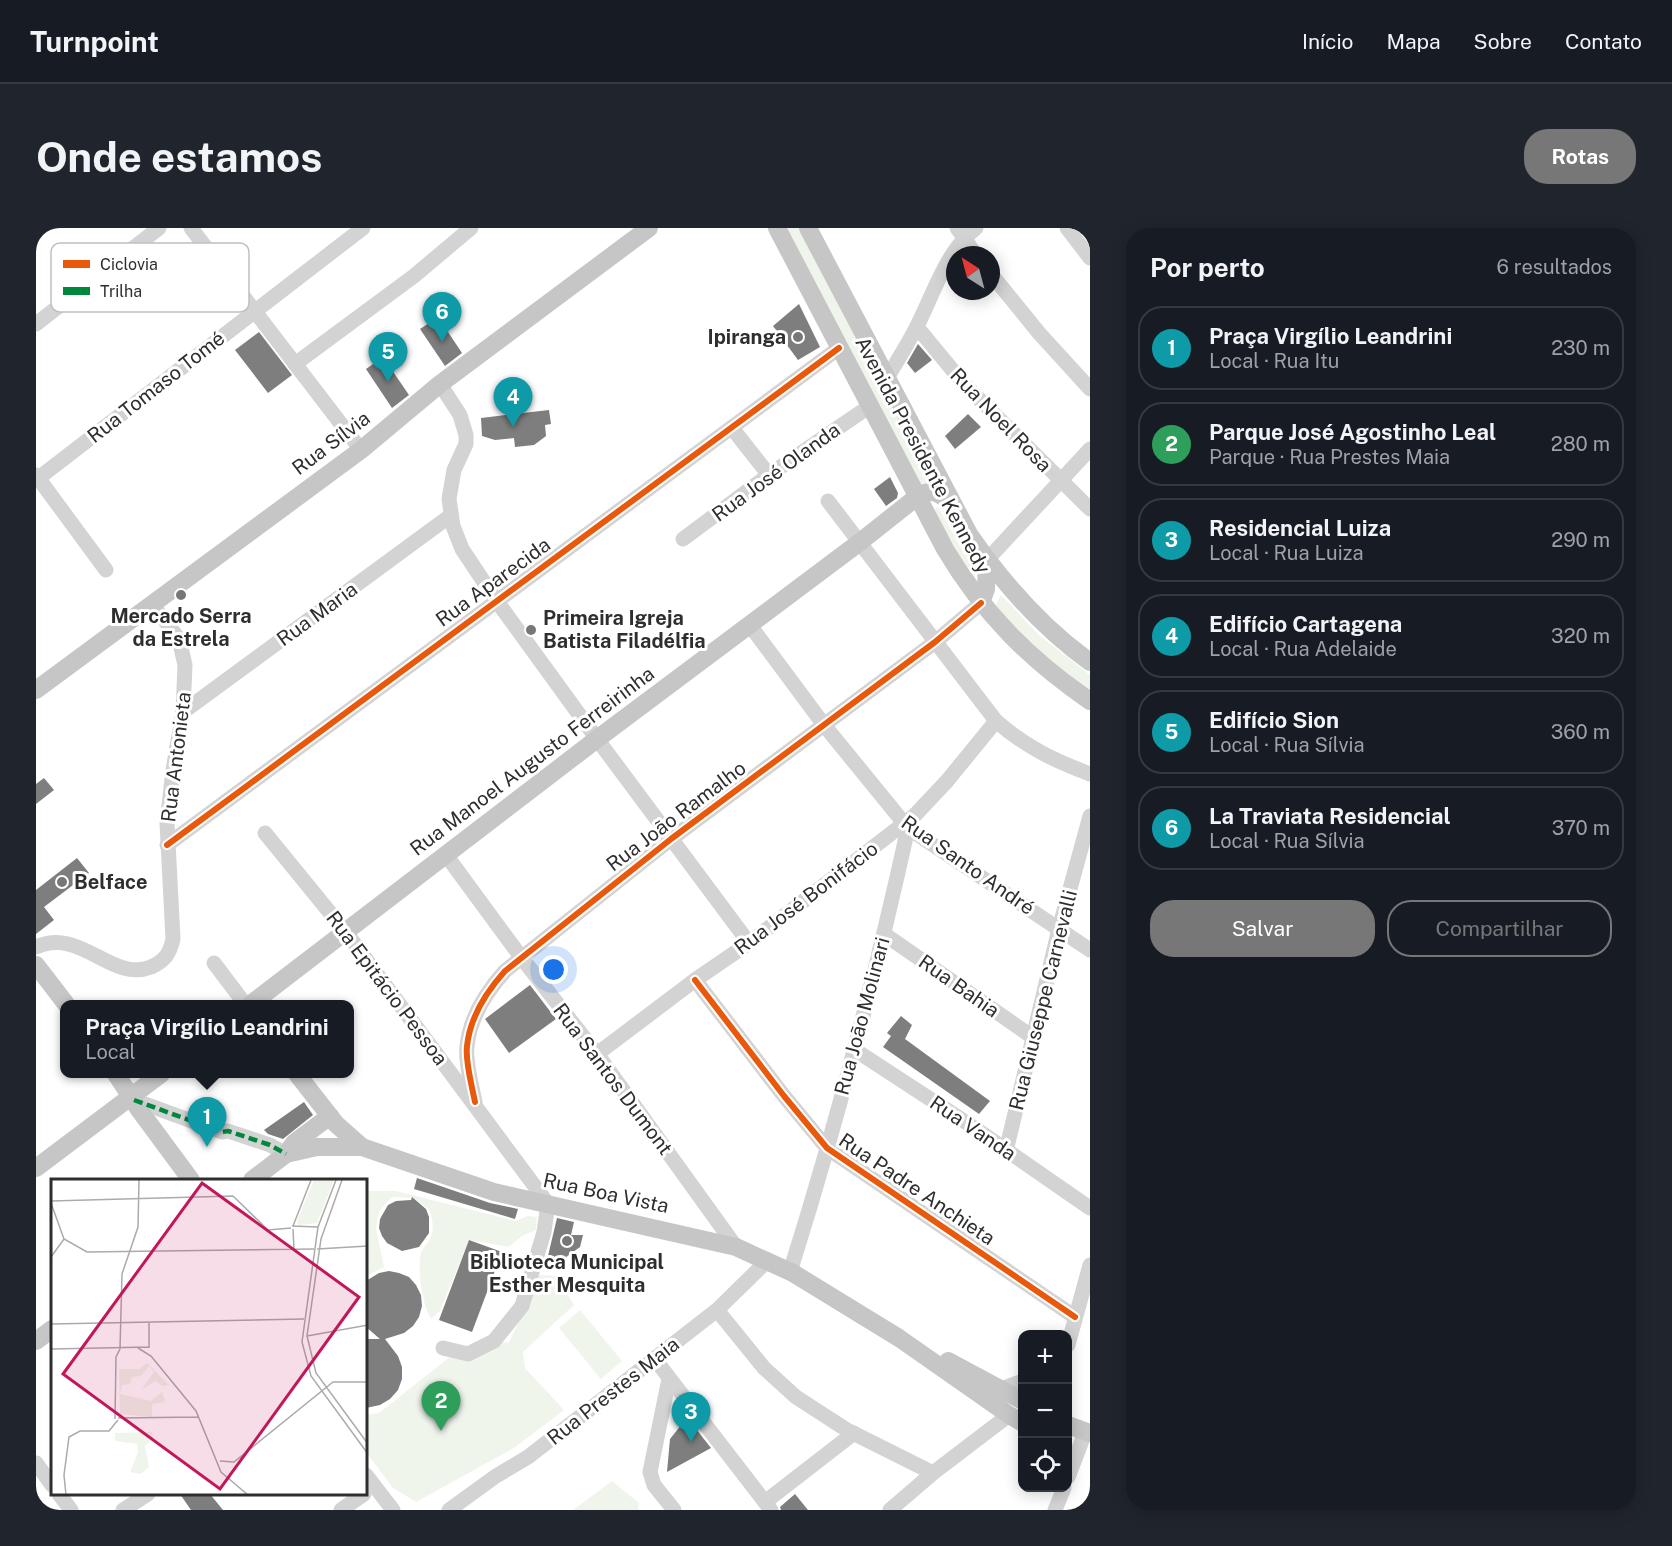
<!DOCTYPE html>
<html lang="pt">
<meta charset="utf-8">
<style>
:root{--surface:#171b24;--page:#20242c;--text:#f1f3f6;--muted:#9ea1a6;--line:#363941;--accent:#777}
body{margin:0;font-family:"Public Sans",sans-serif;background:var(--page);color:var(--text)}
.controls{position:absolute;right:18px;bottom:18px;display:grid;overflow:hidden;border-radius:12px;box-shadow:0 3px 15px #0003}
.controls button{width:54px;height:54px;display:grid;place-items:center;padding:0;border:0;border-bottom:2px solid var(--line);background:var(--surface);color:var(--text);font:30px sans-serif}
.compass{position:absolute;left:910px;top:18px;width:54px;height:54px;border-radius:50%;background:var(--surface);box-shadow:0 3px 15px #0003;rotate:324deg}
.you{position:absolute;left:518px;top:742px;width:21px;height:21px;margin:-15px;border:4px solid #fff;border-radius:50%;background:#1a73e8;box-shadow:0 0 0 9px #1a73e833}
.badge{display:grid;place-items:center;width:39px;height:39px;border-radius:50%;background:var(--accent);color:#fff;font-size:20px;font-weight:700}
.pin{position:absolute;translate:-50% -50px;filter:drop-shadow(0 2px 3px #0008)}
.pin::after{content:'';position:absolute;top:32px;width:21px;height:18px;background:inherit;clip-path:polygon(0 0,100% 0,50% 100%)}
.popup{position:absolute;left:24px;top:772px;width:294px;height:78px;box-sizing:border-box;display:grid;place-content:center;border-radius:12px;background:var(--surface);filter:drop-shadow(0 2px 4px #0005);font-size:20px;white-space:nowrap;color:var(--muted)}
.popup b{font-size:22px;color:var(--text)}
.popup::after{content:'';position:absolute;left:50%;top:100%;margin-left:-12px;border:12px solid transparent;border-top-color:var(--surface)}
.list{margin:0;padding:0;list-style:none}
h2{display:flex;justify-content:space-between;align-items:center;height:78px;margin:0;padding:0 24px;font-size:26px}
h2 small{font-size:20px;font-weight:400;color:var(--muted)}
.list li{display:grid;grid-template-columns:39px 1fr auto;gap:18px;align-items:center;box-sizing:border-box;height:84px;margin:0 12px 12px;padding:0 12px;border:2px solid var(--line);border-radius:24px}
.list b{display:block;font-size:22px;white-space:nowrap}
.list p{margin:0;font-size:20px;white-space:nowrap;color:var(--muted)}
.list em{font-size:20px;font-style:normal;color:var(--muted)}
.actions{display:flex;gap:12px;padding:18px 24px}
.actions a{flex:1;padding:14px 0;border:2px solid var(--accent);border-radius:24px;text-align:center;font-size:21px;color:var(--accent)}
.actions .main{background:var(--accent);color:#fff}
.icon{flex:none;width:33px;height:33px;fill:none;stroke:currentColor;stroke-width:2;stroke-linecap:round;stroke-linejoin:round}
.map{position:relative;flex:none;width:1054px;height:1282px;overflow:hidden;border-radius:24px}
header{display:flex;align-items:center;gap:36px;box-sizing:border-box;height:84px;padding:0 30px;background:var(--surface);border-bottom:2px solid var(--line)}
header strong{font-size:28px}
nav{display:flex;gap:33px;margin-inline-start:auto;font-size:21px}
.intro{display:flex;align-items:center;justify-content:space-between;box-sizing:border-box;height:144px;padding:0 36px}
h1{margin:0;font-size:42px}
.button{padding:15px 27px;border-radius:24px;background:var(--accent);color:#fff;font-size:21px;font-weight:700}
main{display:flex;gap:36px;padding:0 36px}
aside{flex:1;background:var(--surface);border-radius:24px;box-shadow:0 3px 15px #0003}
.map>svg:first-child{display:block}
.green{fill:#f0f5ec}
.building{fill:#7e7e7e}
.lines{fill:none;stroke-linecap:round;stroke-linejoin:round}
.minor{stroke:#d3d3d3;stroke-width:15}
.major{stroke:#c6c6c6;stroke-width:18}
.quiet{stroke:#00873e;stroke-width:4.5;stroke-dasharray:9 4.5;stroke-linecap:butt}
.cycleway-casing{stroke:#fff;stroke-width:10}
.cycleway{stroke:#e8590c;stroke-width:6}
.poi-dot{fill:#777;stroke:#fff;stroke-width:2}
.labels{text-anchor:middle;stroke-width:6;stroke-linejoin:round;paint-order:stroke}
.poi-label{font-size:20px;font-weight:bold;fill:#2e2e2e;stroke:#fff}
.street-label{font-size:20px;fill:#2e2e2e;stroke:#fff}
.inset-road{fill:none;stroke:#ababab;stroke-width:1.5}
.view{fill:#c2185b;fill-opacity:0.15;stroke:#c2185b;stroke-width:3}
.inset-edge{fill:none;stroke:#2e2e2e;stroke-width:3}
.key{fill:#fff;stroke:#c0c0c0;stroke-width:1.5}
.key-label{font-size:16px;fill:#2e2e2e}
</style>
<header>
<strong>Turnpoint</strong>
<nav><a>Início</a><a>Mapa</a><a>Sobre</a><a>Contato</a></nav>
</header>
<div class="intro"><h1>Onde estamos</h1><a class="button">Rotas</a></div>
<main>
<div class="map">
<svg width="1054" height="1282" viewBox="0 0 1054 1282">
<rect width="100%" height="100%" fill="#fff"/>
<!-- green -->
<g class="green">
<path d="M749,0H763L896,254L885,257Z"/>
<path d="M902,279L924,318L940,335L938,352L897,282Z"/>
<path d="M965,367L1004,408L1054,447V462C1019,439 990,411 961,380L960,376Z"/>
<path d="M332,963H360L480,993L492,988L501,989L500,1002L486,1008L473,1019L433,1012L404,1083L395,1091C386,1076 381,1042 385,1025C386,1021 390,1017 393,1013C399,1001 397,993 393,981L377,970L356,969L343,983L340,1001L348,1039L330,1048Z"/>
<path d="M492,1046L520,1048L538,1077L487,1124L489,1140L528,1182L478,1220L380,1274L357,1260L330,1224V1187L343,1185L425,1120L473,1114L492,1074Z"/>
<path d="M544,1082L586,1133L565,1151L523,1100Z"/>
<path d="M576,1253L603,1275L602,1282H537Z"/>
</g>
<!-- building -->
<g class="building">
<path d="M763,76L784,119L762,132L737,98Z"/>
<path d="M402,89L426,125L409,138L384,101Z"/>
<path d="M223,104L256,147L232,165L199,122Z"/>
<path d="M882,116L896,132L879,145L871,135Z"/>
<path d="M347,129L373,167L356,180L330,141Z"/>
<path d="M513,182L515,196L509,197L510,208L498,217L479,219L478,210L459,212L446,208L445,190Z"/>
<path d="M932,186L945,199L919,221L909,208Z"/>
<path d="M854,249L862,265L861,270L850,278L838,261Z"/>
<path d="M8,550L18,562L0,576V556Z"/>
<path d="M41,630L53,645L8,679L18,692L0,706V662Z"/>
<path d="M494,757L520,791L473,825L449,791Z"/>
<path d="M865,788L876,797L869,811L954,873L943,886L847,819L855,808L851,805Z"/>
<path d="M268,874L277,887L247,911L232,906L228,902Z"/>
<path d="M381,950L454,975L482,981L479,991L378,961Z"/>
<path d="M376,969L390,981L393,989V1005L383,1019L366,1023L351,1015L346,1008L343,1000L344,991L352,977L360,973L375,972Z"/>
<path d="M521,990L538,994L535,1007H547L544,1019L522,1035L511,1032Z"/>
<path d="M433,1012L466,1024L436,1104L403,1092Z"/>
<path d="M353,1043L363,1045L373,1049L380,1057L385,1067L386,1078L383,1089L377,1098L368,1105L349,1111L362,1128L366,1139V1151L362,1162L354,1171L344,1177L330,1180V1111H344L330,1099V1053L343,1045Z"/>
<path d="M653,1192L675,1220L631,1244L634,1211L646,1196Z"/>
<path d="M144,1266H174L187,1282H155Z"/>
<path d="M759,1266L772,1282H745L744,1279Z"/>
</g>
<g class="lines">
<!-- minor -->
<g class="minor">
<path d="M155,0L325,222"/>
<path d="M921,0L940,27"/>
<path d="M1031,0L1054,30"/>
<path d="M955,46L1003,105L1054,161"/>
<path d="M0,96L123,0"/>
<path d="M881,99L928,156L1054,281"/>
<path d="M259,136L378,48L435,0"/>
<path d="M851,150C861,133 872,116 881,98C898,65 910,23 940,0"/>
<path d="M404,156L424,187L430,207V216L418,242L413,271L417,298L426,321L460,372L561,511L713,715"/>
<path d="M696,200L733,247"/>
<path d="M0,247L70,342"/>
<path d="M0,252L327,0"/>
<path d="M792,273L960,493C990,519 1017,532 1054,546"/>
<path d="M647,311L733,247L834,178"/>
<path d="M951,332L1054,221"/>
<path d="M713,396L788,497L872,600L1054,722"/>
<path d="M147,484L414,288"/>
<path d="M229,605L309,703L512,976L508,1004L486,1078L458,1113L432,1126L407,1120"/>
<path d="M131,617L803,120"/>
<path d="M410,627L485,729L561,826L700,1019"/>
<path d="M848,706L998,810"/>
<path d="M0,719C11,714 20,713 32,716C60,722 85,751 115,739C129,733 134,725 137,711L131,595L137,542L147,484L149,437L143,411L116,376"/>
<path d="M178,735L209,776"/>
<path d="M659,752L748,868L791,920L1039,1089"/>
<path d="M819,822L934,897L1054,980"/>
<path d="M561,826L659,752L713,715L879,587L911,553L960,493"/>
<path d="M98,872L186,904L192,903L234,917L250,926"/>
<path d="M439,874C436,858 429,834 431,818C434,790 451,763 469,743L635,611L899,414L945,375"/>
<path d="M970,923L1023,701L1054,588"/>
<path d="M754,1044C800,898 839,750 872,600"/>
<path d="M681,1082L728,1140L760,1169L811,1202L897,1245"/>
<path d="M1032,1117L1054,1037"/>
<path d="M618,1130L735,1282"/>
<path d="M633,1151L614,1244L618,1257L638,1282"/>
<path d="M965,1161L987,1153"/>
<path d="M0,1235L16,1257"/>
<path d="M330,1247L357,1282"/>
<path d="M1032,1249L1047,1210"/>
<path d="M23,1266L35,1282"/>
<path d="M729,1274L818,1205"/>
<path d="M87,1282L112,1266"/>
<path d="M305,1282L328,1266"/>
<path d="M413,1282L460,1248L492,1229L554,1181L681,1082L732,1032"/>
<path d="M854,1282L897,1245L973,1187"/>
<path d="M1019,1282L1028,1260"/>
</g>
<!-- major -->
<g class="major">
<path d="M741,0L909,321C947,385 993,431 1054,473"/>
<path d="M772,0L933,306C966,354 1007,400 1054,434"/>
<path d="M945,375L950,361L951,332"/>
<path d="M0,462L325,222L404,156L613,0"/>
<path d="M0,737L30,776"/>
<path d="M215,776L561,511L824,314L882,268C897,260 901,265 915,274"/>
<path d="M80,846L104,883L155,952"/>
<path d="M261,846L300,896L326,919"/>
<path d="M250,926L281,919H326L458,964L700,1019L757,1045L863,1110L973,1187L987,1195"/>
<path d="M0,940L125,846"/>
<path d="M216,952L250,926L258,915L294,888"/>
<path d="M0,1113L16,1101"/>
<path d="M912,1133L987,1173"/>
<path d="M1032,1197L1054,1205"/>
</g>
<!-- quiet -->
<path class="quiet" d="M98,872L186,904L192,903L234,917L250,926"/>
<!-- cycleway casing -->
<g class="cycleway-casing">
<g id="cycleway">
<path d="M131,617L803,120"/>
<path d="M659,752L748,868L791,920L1039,1089"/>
<path d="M439,874C436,858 429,834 431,818C434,790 451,763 469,743L635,611L899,414L945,375"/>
</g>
</g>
<!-- cycleway -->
<use href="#cycleway" class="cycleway"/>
</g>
<!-- markers -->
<g class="poi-dot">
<circle cx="762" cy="109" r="6"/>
<circle cx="145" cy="367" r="6"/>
<circle cx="495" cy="402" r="6"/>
<circle cx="26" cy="654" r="6"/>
<circle cx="531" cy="1013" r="6"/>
</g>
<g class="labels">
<!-- poi labels -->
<g class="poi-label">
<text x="750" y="116" text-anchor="end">Ipiranga</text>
<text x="145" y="395">Mercado Serra<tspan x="145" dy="23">da Estrela</tspan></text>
<text x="507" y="397" text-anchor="start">Primeira Igreja<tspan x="507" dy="23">Batista Filadélfia</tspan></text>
<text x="38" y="661" text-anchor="start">Belface</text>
<text x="531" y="1041">Biblioteca Municipal<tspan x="531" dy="23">Esther Mesquita</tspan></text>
</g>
<!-- street labels -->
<g class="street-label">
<text transform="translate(120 159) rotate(-38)" y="7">Rua Tomaso Tomé</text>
<text transform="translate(965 192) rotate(46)" y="7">Rua Noel Rosa</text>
<text transform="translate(295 215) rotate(-37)" y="7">Rua Sílvia</text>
<text transform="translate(887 227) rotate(62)" y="7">Avenida Presidente Kennedy</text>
<text transform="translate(740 244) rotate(-36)" y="7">Rua José Olanda</text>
<text transform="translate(457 354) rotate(-36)" y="7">Rua Aparecida</text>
<text transform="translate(281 386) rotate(-36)" y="7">Rua Maria</text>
<text transform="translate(140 529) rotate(-83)" y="7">Rua Antonieta</text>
<text transform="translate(496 533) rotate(-37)" y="7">Rua Manoel Augusto Ferreirinha</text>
<text transform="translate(640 588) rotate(-37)" y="7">Rua João Ramalho</text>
<text transform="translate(932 637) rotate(35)" y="7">Rua Santo André</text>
<text transform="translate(770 670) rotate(-37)" y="7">Rua José Bonifácio</text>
<text transform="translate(923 758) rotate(35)" y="7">Rua Bahia</text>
<text transform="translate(351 760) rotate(53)" y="7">Rua Epitácio Pessoa</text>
<text transform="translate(1007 772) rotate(-76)" y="7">Rua Giuseppe Carnevalli</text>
<text transform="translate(826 788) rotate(-75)" y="7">Rua João Molinari</text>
<text transform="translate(577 851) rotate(53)" y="7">Rua Santos Dumont</text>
<text transform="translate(937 900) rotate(34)" y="7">Rua Vanda</text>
<text transform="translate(881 961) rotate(34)" y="7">Rua Padre Anchieta</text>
<text transform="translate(570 965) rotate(12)" y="7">Rua Boa Vista</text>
<text transform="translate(577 1163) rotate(-38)" y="7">Rua Prestes Maia</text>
</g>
</g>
<!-- overview -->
<g transform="translate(15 951)">
<rect width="316" height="316" fill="#fff"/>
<path d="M263,1H283L266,44L248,46L246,42ZM96,184L118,206L111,207L105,202L91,210L103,193L98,187L90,197L81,198L79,205L71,206L69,215L100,222L111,213L114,223L101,225V238L69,235L68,190H88ZM101,253L102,260L94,267L98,288L90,295L79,293L87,273L86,265L64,262V254Z" fill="#f0f5ec"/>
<path class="inset-road" d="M285,1L267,48L251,163L260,197L317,275M291,1L270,60L256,157L265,194L317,265M0,22L182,17L217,51L240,49M0,24L13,60L36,73L263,70M241,47L267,48M242,47L260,1M242,50L243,70M266,70L317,67M0,78L13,60M98,143V169M0,145L253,140M256,157L317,146M87,169L100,177L145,232L170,293L197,316M0,170L98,168M69,170L71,95L87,48L88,1M67,239L147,238M64,240L65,178L69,170M169,282L183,283L282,203H317M15,316L13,296L18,258L29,252H58L67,241"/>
<path class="view" d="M151,4L308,118L169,310L12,195Z"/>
<rect width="316" height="316" class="inset-edge"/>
</g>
<!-- legend -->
<rect x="15" y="15" width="198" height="69" rx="9" class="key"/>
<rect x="27" y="32" width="27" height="8" fill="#e8590c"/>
<rect x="27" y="59" width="27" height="8" fill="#00873e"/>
<g class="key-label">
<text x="64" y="42">Ciclovia</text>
<text x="64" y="69">Trilha</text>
</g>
</svg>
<div class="controls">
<button>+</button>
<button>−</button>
<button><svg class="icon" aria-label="locate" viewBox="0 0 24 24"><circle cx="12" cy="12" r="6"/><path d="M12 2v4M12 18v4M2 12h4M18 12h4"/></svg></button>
</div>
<svg class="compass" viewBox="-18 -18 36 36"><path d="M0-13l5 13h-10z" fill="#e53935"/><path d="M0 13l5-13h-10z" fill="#9ea1a6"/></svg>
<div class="you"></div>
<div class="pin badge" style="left:171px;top:919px;background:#0f9aa8">1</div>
<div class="popup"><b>Praça Virgílio Leandrini</b>Local</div>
<div class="pin badge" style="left:405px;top:1203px;background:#2e9e5b">2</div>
<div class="pin badge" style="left:655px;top:1214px;background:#0f9aa8">3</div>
<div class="pin badge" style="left:477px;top:199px;background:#0f9aa8">4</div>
<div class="pin badge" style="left:352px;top:154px;background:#0f9aa8">5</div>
<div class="pin badge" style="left:406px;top:114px;background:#0f9aa8">6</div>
</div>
<aside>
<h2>Por perto<small>6 resultados</small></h2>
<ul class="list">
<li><span class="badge" style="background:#0f9aa8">1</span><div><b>Praça Virgílio Leandrini</b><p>Local · Rua Itu</p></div><em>230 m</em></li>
<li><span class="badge" style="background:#2e9e5b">2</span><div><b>Parque José Agostinho Leal</b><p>Parque · Rua Prestes Maia</p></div><em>280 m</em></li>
<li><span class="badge" style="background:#0f9aa8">3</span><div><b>Residencial Luiza</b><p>Local · Rua Luiza</p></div><em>290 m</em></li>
<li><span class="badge" style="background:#0f9aa8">4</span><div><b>Edifício Cartagena</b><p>Local · Rua Adelaide</p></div><em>320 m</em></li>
<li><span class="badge" style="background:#0f9aa8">5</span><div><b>Edifício Sion</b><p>Local · Rua Sílvia</p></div><em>360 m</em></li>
<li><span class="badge" style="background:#0f9aa8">6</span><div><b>La Traviata Residencial</b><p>Local · Rua Sílvia</p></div><em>370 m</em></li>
</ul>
<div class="actions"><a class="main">Salvar</a><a>Compartilhar</a></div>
</aside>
</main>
